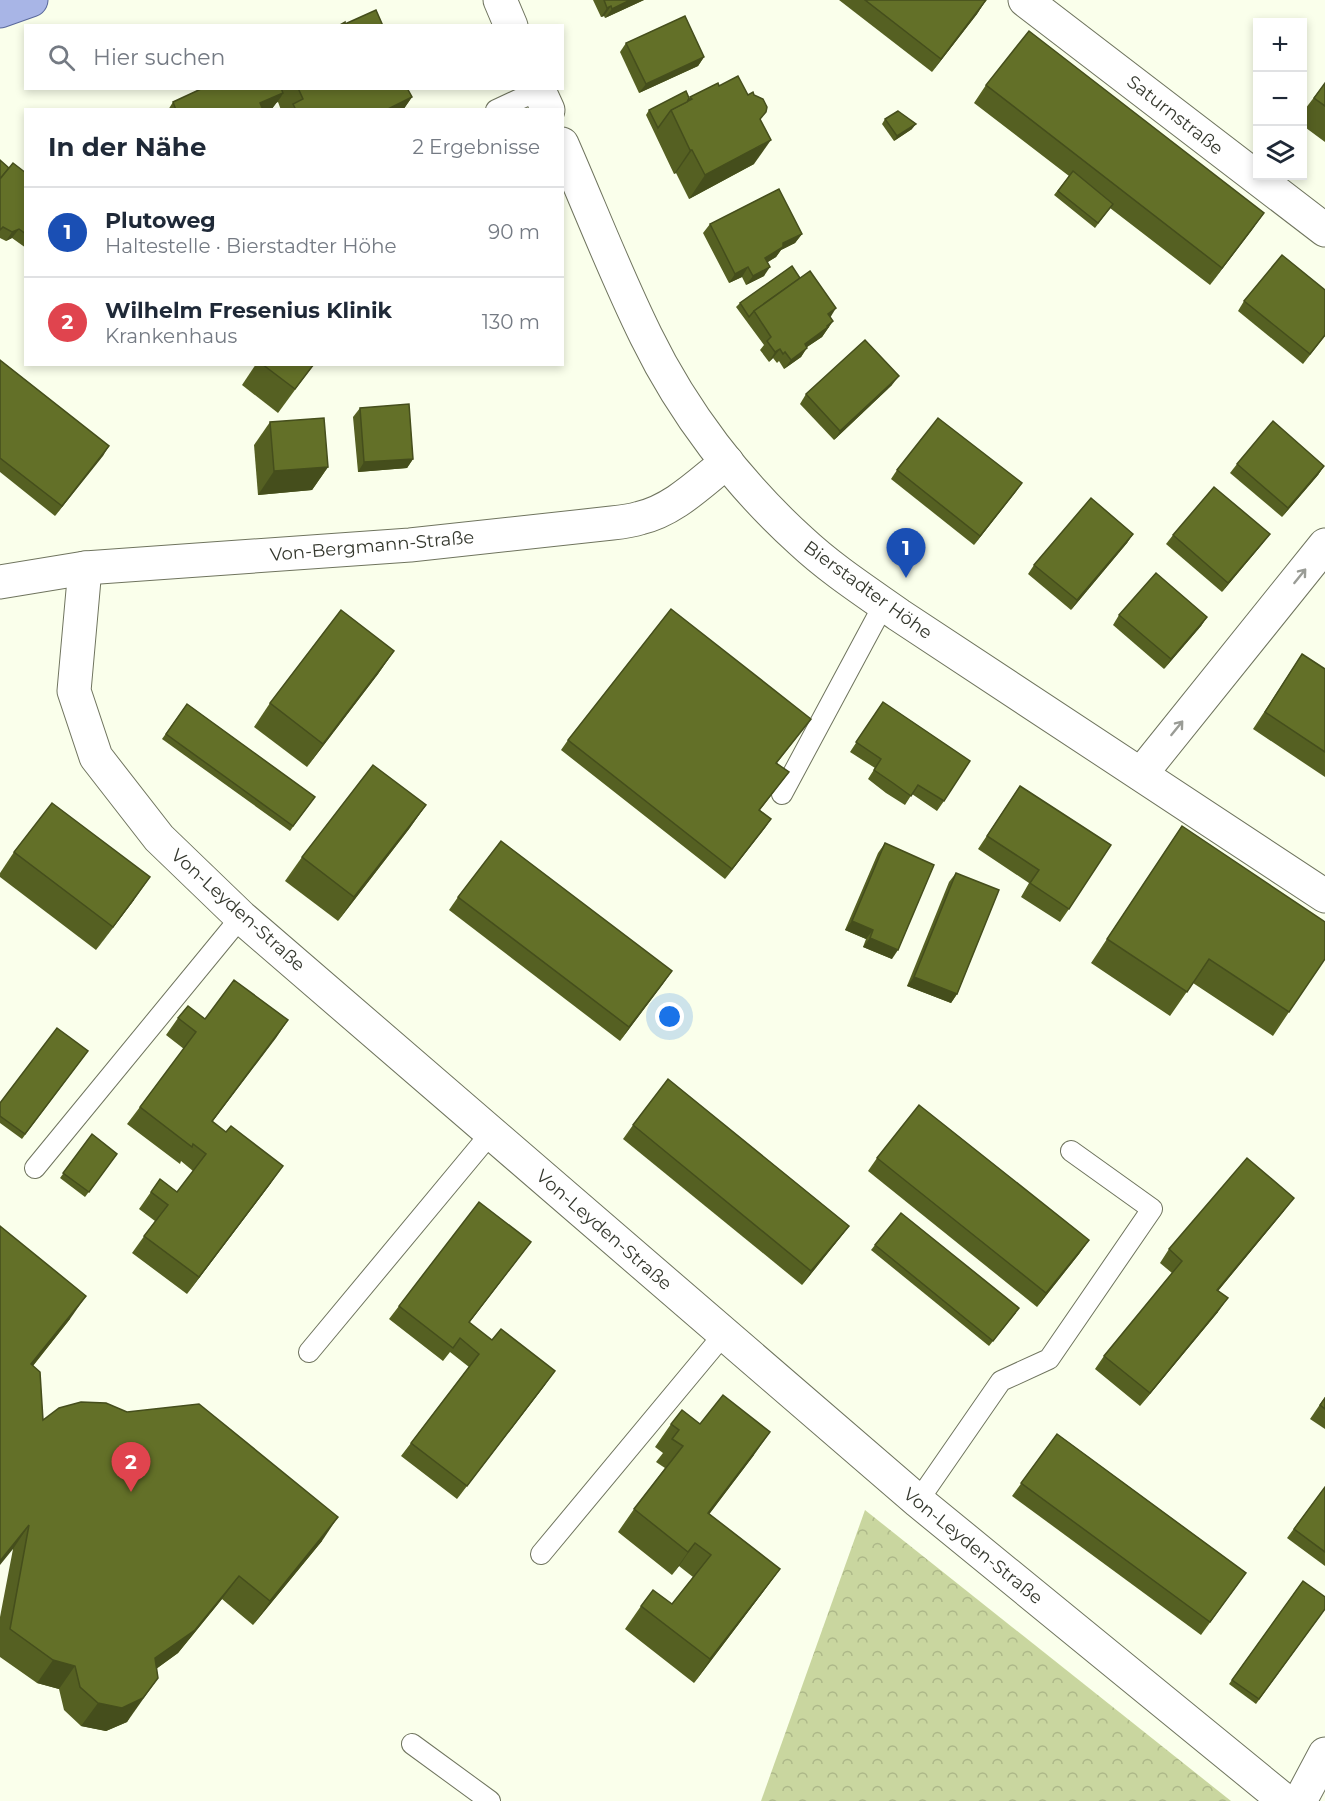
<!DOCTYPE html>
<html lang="de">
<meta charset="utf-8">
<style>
:root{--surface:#fff;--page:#f6f6f7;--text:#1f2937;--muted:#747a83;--line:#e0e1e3;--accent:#111827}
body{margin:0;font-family:Montserrat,sans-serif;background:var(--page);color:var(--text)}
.controls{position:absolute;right:18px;top:18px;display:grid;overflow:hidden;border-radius:0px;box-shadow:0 3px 9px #0003}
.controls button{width:54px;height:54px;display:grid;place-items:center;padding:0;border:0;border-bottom:2px solid var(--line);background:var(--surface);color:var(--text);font:30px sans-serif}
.you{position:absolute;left:670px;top:1017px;width:21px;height:21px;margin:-15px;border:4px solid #fff;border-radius:50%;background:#1a73e8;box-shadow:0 0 0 9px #1a73e833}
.badge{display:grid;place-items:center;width:39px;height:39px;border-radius:50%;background:var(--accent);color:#fff;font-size:20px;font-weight:700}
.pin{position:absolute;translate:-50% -50px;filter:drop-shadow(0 2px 3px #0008)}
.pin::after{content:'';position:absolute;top:32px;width:21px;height:18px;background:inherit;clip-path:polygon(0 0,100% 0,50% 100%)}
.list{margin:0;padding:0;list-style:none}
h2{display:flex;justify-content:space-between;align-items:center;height:78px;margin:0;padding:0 24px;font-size:26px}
h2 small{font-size:20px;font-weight:400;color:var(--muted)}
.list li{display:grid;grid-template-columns:39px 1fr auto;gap:18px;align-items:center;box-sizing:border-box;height:90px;padding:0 24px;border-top:2px solid var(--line)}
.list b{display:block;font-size:22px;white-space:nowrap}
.list p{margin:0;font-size:20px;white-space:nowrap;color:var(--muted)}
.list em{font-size:20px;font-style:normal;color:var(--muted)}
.icon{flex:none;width:33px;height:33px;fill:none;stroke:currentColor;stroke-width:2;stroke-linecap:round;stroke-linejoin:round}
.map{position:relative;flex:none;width:1325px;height:1801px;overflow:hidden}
.search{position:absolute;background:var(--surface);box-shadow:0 3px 9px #0003;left:24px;top:24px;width:540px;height:66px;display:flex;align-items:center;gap:15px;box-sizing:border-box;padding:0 21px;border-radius:0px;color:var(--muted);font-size:22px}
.panel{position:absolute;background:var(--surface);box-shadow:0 3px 9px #0003;left:24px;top:108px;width:540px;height:258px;border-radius:0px}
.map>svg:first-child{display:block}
.forest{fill:url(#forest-crowns)}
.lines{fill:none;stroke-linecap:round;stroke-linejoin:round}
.lane-casing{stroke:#6f745e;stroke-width:22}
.street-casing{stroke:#6f745e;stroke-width:35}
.secondary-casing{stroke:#6f745e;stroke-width:35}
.primary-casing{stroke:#5a699b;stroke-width:35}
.lane{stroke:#fff;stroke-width:20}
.street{stroke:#fff;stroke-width:33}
.secondary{stroke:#fff;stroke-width:33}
.primary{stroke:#a8b5e6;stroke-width:33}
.wall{fill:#556022}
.shaded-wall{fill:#454e1c}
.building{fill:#637028;stroke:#454e1c;stroke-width:1.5}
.oneway{stroke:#9a9c96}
.labels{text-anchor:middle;stroke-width:6;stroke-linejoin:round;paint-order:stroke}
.street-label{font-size:18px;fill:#35382e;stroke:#fff}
</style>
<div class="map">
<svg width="1325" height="1801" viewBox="0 0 1325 1801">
<defs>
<pattern id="forest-crowns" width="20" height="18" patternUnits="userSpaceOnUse" patternTransform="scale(1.5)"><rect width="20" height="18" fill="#c9d69f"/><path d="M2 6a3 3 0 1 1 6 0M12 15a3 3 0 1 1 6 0" fill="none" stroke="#adb889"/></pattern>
</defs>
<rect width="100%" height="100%" fill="#faffeb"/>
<!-- forest -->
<path class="forest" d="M865,1510L1231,1801H761Z"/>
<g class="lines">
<!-- lane casing -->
<g class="lane-casing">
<g id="lane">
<path d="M496,110L539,90"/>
<path d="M782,794L884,604"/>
<path d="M35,1168L241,917"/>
<path d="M309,1352L491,1133"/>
<path d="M918,1501L1001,1381L1049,1359L1152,1209L1071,1151"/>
<path d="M541,1554L724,1334"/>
<path d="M412,1744L490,1801"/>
</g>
</g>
<!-- street casing -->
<g class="street-casing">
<g id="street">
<path d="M1025,0L1325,230"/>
<path d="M85,568L74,691L96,757L159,838L241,917L918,1501L1285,1801"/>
<path d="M0,582L85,568L410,545L612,523C622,522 631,521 640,518C674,510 700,483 727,462"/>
<path d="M1141,774L1325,545"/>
<path d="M1300,1801L1325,1754"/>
</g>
</g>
<!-- secondary casing -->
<g class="secondary-casing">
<g id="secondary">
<path d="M500,0L511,26"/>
<path d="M538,88L548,110"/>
<path d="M562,144C590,208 615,273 646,336C683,412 738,484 801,541C831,569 865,591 899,615L1325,896"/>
</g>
</g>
<!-- primary casing -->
<g class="primary-casing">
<path id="primary" d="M0,11L31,0"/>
</g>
<!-- lane -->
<use href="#lane" class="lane"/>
<!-- street -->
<use href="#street" class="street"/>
<!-- secondary -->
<use href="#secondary" class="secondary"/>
<!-- primary -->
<use href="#primary" class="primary"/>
</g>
<!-- wall -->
<g class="wall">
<path d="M593,0H644L605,18L604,16L601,17Z"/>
<path d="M839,0H986L977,14L932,72Z"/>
<path d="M626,43L704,57L698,66L639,93L620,52Z"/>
<path d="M1325,83V142L1302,125V113Z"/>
<path d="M986,85L1264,213L1210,285L1110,208L1095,228L1054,195L1069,176L974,103Z"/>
<path d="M719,86L761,120L754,164L689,199L676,173L674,174L646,115L649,110L689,98Z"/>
<path d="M203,88H407L412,97L403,110H281L278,102L276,103L271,110H168L173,102Z"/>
<path d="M885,119L912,129L894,141L882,124Z"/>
<path d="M0,160L9,168L26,173V248L12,238L6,241L0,238Z"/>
<path d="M710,224L802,234L795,243L781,250L776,257L768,262L764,276L746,285L742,277L729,283L703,233Z"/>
<path d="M800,278L833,321L822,337L807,347L801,357L784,369L779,361L777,363L773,358L769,362L760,350L764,345L736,307L740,303Z"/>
<path d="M1244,301L1325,336L1303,364L1238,311Z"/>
<path d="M0,360L109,446L55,516L0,472Z"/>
<path d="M256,364H314L278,413L242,385Z"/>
<path d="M892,385L834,440L800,404L806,394Z"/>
<path d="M360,408L413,459L407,468L358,472L353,417Z"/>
<path d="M270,422L328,467L312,490L258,495L254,445Z"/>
<path d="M1237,464L1324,466L1318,475L1282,517L1230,473Z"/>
<path d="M897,470L1022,483L974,545L891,479Z"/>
<path d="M1133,534L1127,543L1071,610L1028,574L1034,565Z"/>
<path d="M1173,535L1263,543L1222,592L1166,544Z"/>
<path d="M1119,615L1207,617L1201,626L1164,669L1113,625Z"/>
<path d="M394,651L378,674L307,767L254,727L270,703Z"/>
<path d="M1302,654L1325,669V777L1253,729Z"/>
<path d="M883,702L944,801L937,811L912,794L905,805L886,793L868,779L875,768L850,752Z"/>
<path d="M187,704L315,797L290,831L162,739Z"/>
<path d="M804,728L777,763L789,772L760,810L771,819L725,879L561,750L568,740Z"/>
<path d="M1020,786L1069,909L1060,922L1021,897L1029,883L978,849Z"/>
<path d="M426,805L409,829L338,921L285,881L302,857Z"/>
<path d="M1182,826L1289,1012L1273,1036L1193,983L1170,1016L1091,963Z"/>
<path d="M885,843L892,959L863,947L866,939L845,930L878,853Z"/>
<path d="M14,852L134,900L96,950L0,877V873Z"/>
<path d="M956,873L957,994L951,1003L907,986L949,882Z"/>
<path d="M458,897L672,971L620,1041L449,910Z"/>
<path d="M178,1018L288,1020L212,1122L271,1183L187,1294L132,1253L155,1221L139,1209L160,1179L177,1192L193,1171L181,1161L180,1164L127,1124L184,1049L166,1035Z"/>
<path d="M88,1051L22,1139L0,1123V1103Z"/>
<path d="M633,1125L849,1226L839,1239L802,1285L623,1139Z"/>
<path d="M92,1134L117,1154L85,1197L60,1178Z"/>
<path d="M877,1158L1089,1240L1079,1254L1037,1307L868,1171Z"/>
<path d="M1284,1211L1218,1291V1312L1140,1406L1095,1369L1104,1356L1172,1273L1160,1263L1169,1249Z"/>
<path d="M0,1226L70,1319L33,1366L43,1420L322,1541L253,1625L222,1599L178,1653L156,1669L127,1722L106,1731L81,1726L64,1710L59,1689L37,1683L0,1657V1617L13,1549Z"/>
<path d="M531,1242L469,1323L545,1385L457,1499L401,1456L469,1367L450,1352L443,1361L389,1319L399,1306Z"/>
<path d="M875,1245L1016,1313L989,1346L871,1250Z"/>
<path d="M1325,1397V1429L1310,1419Z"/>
<path d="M671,1424H700L754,1455L709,1514L780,1569L763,1592L694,1683L625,1629L641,1606L672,1604L693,1577L679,1566L672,1575L618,1532L634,1509L665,1468L656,1462L663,1453L655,1447Z"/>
<path d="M1057,1434L1246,1573L1201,1635L1012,1496Z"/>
<path d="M1325,1487V1566L1287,1538Z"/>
<path d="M1303,1581L1325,1609L1256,1704L1229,1684Z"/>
</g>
<!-- shaded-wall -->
<g class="shaded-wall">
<path d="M630,0H644L605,18L612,9Z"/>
<path d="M986,0L977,14L932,72L941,59Z"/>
<path d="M611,6L604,16L601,17L607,8Z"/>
<path d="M704,57L698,66L639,93L646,84Z"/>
<path d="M283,93L281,97L271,110H256L260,103Z"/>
<path d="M412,97L403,110H386Z"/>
<path d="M916,124L912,129L894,141L897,136Z"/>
<path d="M771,140L754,164L689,199L705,175Z"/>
<path d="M690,150H692L676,173L674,174Z"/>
<path d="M1264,213L1252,230L1210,285L1222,268Z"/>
<path d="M19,229L12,238L6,241L12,232Z"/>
<path d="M802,234L795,243L781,250L776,257L759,267L765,258L783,243Z"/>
<path d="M748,267L742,277L729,283L735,274Z"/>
<path d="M770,267L764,276L746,285L753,276Z"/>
<path d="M836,308L830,318L828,314Z"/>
<path d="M833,321L822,337L798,353L805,344Z"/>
<path d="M807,348L801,357L784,369L791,360Z"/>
<path d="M780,349L773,358L769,362L775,352Z"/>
<path d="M899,376L892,385L834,440L840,431Z"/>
<path d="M109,446L103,456L55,516L62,506Z"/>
<path d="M413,459L407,468L358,472L364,462Z"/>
<path d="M1324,466L1318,475L1282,517L1288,508Z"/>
<path d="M328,467L312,490L258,495L274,471Z"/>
<path d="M1022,483L1015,493L974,545L980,536Z"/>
<path d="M1133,534L1127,543L1071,610L1077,600Z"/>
<path d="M1270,534L1263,543L1222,592L1228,583Z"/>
<path d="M1207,617L1201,626L1164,669L1171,659Z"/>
<path d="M394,651L378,674L307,767L323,744Z"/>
<path d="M426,805L409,829L338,921L354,897Z"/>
<path d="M771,819L765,828L725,879L732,869Z"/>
<path d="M150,877L134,900L96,950L113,927Z"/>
<path d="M852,921L873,930L866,939L845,930Z"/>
<path d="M870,938L898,950L892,959L863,947Z"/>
<path d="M672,971L663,984L620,1041L629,1027Z"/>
<path d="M914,977L957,994L951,1003L907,986Z"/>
<path d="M288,1020L276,1038L200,1138L212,1121Z"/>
<path d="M283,1166L271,1183L187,1294L199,1277Z"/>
<path d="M1294,1198L1284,1211L1208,1303L1217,1290Z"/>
<path d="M849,1226L839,1239L802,1285L811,1271Z"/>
<path d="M1089,1240L1079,1254L1037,1307L1046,1293Z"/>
<path d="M531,1242L521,1255L459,1336L469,1322Z"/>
<path d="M86,1296L70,1319L15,1388L31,1364Z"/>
<path d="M1228,1298L1218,1312L1140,1406L1150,1393Z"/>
<path d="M555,1371L545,1385L457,1499L467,1486Z"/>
<path d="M770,1432L754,1455L692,1537L708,1513Z"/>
<path d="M338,1517L322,1541L253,1625L270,1601Z"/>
<path d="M29,1525L13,1549L0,1565V1561Z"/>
<path d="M695,1543L679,1566L672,1575L688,1552Z"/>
<path d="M780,1569L763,1592L694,1683L710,1659Z"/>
<path d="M239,1576L222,1599L178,1653L138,1682L155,1658Z"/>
<path d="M53,1660L75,1666L59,1689L37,1683Z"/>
<path d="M158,1678L127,1722L106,1731L81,1726L98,1703Z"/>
</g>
<!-- building -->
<g class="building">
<path d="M604,0H630L612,9L611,6L607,8Z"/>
<path d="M865,0H986L941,59Z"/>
<path d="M376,10L383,26H338L345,22V24Z"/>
<path d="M685,16L704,57L646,84L626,43Z"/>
<path d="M1029,31L1264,213L1222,268L986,85Z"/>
<path d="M738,76L748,95L753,92L754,95L763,99L767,107L766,112L760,119L771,140L705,175L692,150H690L671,110L692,99L690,97L718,83L719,86Z"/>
<path d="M1325,83V106L1314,98Z"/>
<path d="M203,88H281L283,93L260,103L263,110H176L173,102Z"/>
<path d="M298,88H407L412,97L386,110H296L293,104L303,99Z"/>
<path d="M686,91L689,98L687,102L671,110L658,128L649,110Z"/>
<path d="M898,111L916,124L897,136L885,119Z"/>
<path d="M0,160L9,168L0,179Z"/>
<path d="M13,163L26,173V234L19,229L12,232L3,227L0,230V179Z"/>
<path d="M1073,171L1113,204L1098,223L1058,191Z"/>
<path d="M779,189L802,234L783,243V247L765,258L770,267L753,276L748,267L735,274L710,224Z"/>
<path d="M1282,255L1325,290V335L1310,354L1244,301Z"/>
<path d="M792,266L800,278L754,311L749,317L740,303Z"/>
<path d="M810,271L836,308L828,314L833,321L827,326L828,327L805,344L807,348L791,360L785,352L783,354L780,349L775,352L767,341L771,337L754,311Z"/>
<path d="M865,340L899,376L840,431L806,394Z"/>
<path d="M0,360L109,446L62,506L0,458Z"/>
<path d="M262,364H314L295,389Z"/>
<path d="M409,404L413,459L364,462L360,408Z"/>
<path d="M324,418L328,467L274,471L270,422Z"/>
<path d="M938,418L1022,483L980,536L897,470Z"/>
<path d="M1273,421L1324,466L1288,508L1237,464Z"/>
<path d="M1214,487L1270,534L1228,583L1173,535Z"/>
<path d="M1091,498L1133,534L1077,600L1034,565Z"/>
<path d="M1156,573L1207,617L1171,659L1119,615Z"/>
<path d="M671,609L811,719L776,763L789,772L759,810L771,819L732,869L568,740Z"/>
<path d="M341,610L394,651L323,744L270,703Z"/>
<path d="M1302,654L1325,669V752L1265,712Z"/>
<path d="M883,702L970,761L944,801L918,785L911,796L893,783L874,770L881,759L856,742Z"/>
<path d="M187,704L315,797L293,826L166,734Z"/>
<path d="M373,765L426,805L354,897L302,857Z"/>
<path d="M1020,786L1111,845L1069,909L1030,883L1039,870L987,836Z"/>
<path d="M52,803L150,877L113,927L14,852Z"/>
<path d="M1182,826L1325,922V959L1289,1012L1209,959L1187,992L1107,939Z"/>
<path d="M501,841L672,971L629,1027L458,897Z"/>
<path d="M885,843L934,865L898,950L870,938L873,930L852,921Z"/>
<path d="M956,873L999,890L957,994L914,977Z"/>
<path d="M234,980L288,1020L212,1121L226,1132L231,1126L283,1166L199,1277L144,1236L168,1205L151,1192L160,1179L177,1192L206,1154L193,1144L192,1147L140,1107L196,1032L178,1018L188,1006L205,1019Z"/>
<path d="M57,1028L88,1051L25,1134L0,1116V1103Z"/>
<path d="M668,1079L849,1226L811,1271L633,1125Z"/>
<path d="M919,1105L1089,1240L1046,1293L877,1158Z"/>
<path d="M92,1134L117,1154L89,1192L63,1173Z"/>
<path d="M1247,1158L1294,1198L1217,1290L1228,1298L1150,1393L1104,1356L1182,1261L1169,1249Z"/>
<path d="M479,1202L531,1242L469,1322L492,1340L501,1329L555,1371L467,1486L411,1443L479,1354L460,1338L453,1348L399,1306Z"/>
<path d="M901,1213L1019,1308L993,1341L875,1245Z"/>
<path d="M0,1226L86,1296L31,1364L40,1372L43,1420L59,1408L81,1402L106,1403L127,1412L199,1404L338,1517L270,1601L239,1576L195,1630L155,1658L158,1678L143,1698L122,1708L98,1703L80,1687L75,1666L53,1660L10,1629L29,1525L0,1561Z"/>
<path d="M723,1395L770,1432L708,1513L780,1569L710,1659L641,1606L653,1590L672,1604L711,1555L695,1543L688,1552L634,1509L683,1446L672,1439L679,1430L671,1424L682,1410L700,1424Z"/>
<path d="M1325,1398V1409L1320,1405Z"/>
<path d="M1057,1434L1246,1573L1210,1622L1021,1483Z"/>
<path d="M1325,1487V1552L1294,1529Z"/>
<path d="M1303,1581L1325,1597V1609L1259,1699L1232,1680Z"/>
</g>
<!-- one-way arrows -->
<defs><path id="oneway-shaft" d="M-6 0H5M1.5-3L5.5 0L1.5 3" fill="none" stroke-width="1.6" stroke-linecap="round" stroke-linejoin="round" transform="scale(1.5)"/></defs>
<g class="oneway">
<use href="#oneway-shaft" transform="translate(1300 576) rotate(-51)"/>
<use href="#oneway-shaft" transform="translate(1177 728) rotate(-51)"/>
</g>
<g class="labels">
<!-- street labels -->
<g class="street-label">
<text transform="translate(1175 115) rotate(38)" y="6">Saturnstraße</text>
<text transform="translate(372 546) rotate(-5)" y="6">Von-Bergmann-Straße</text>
<text transform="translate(868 590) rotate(36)" y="6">Bierstadter Höhe</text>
<text transform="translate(238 910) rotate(42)" y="6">Von-Leyden-Straße</text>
<text transform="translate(604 1230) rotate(41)" y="6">Von-Leyden-Straße</text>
<text transform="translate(973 1546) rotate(39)" y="6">Von-Leyden-Straße</text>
</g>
</g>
</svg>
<div class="controls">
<button>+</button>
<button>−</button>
<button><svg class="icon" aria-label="layers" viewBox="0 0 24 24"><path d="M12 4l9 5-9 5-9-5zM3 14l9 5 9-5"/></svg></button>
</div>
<div class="you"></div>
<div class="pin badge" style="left:906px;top:578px;background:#1a4fb4">1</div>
<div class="pin badge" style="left:131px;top:1492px;background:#e0444e">2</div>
<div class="search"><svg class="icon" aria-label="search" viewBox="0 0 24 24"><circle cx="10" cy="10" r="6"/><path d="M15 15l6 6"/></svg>Hier suchen</div>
<section class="panel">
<h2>In der Nähe<small>2 Ergebnisse</small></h2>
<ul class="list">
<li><span class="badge" style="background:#1a4fb4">1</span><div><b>Plutoweg</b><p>Haltestelle · Bierstadter Höhe</p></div><em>90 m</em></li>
<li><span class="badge" style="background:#e0444e">2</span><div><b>Wilhelm Fresenius Klinik</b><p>Krankenhaus</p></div><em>130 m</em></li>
</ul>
</section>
</div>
